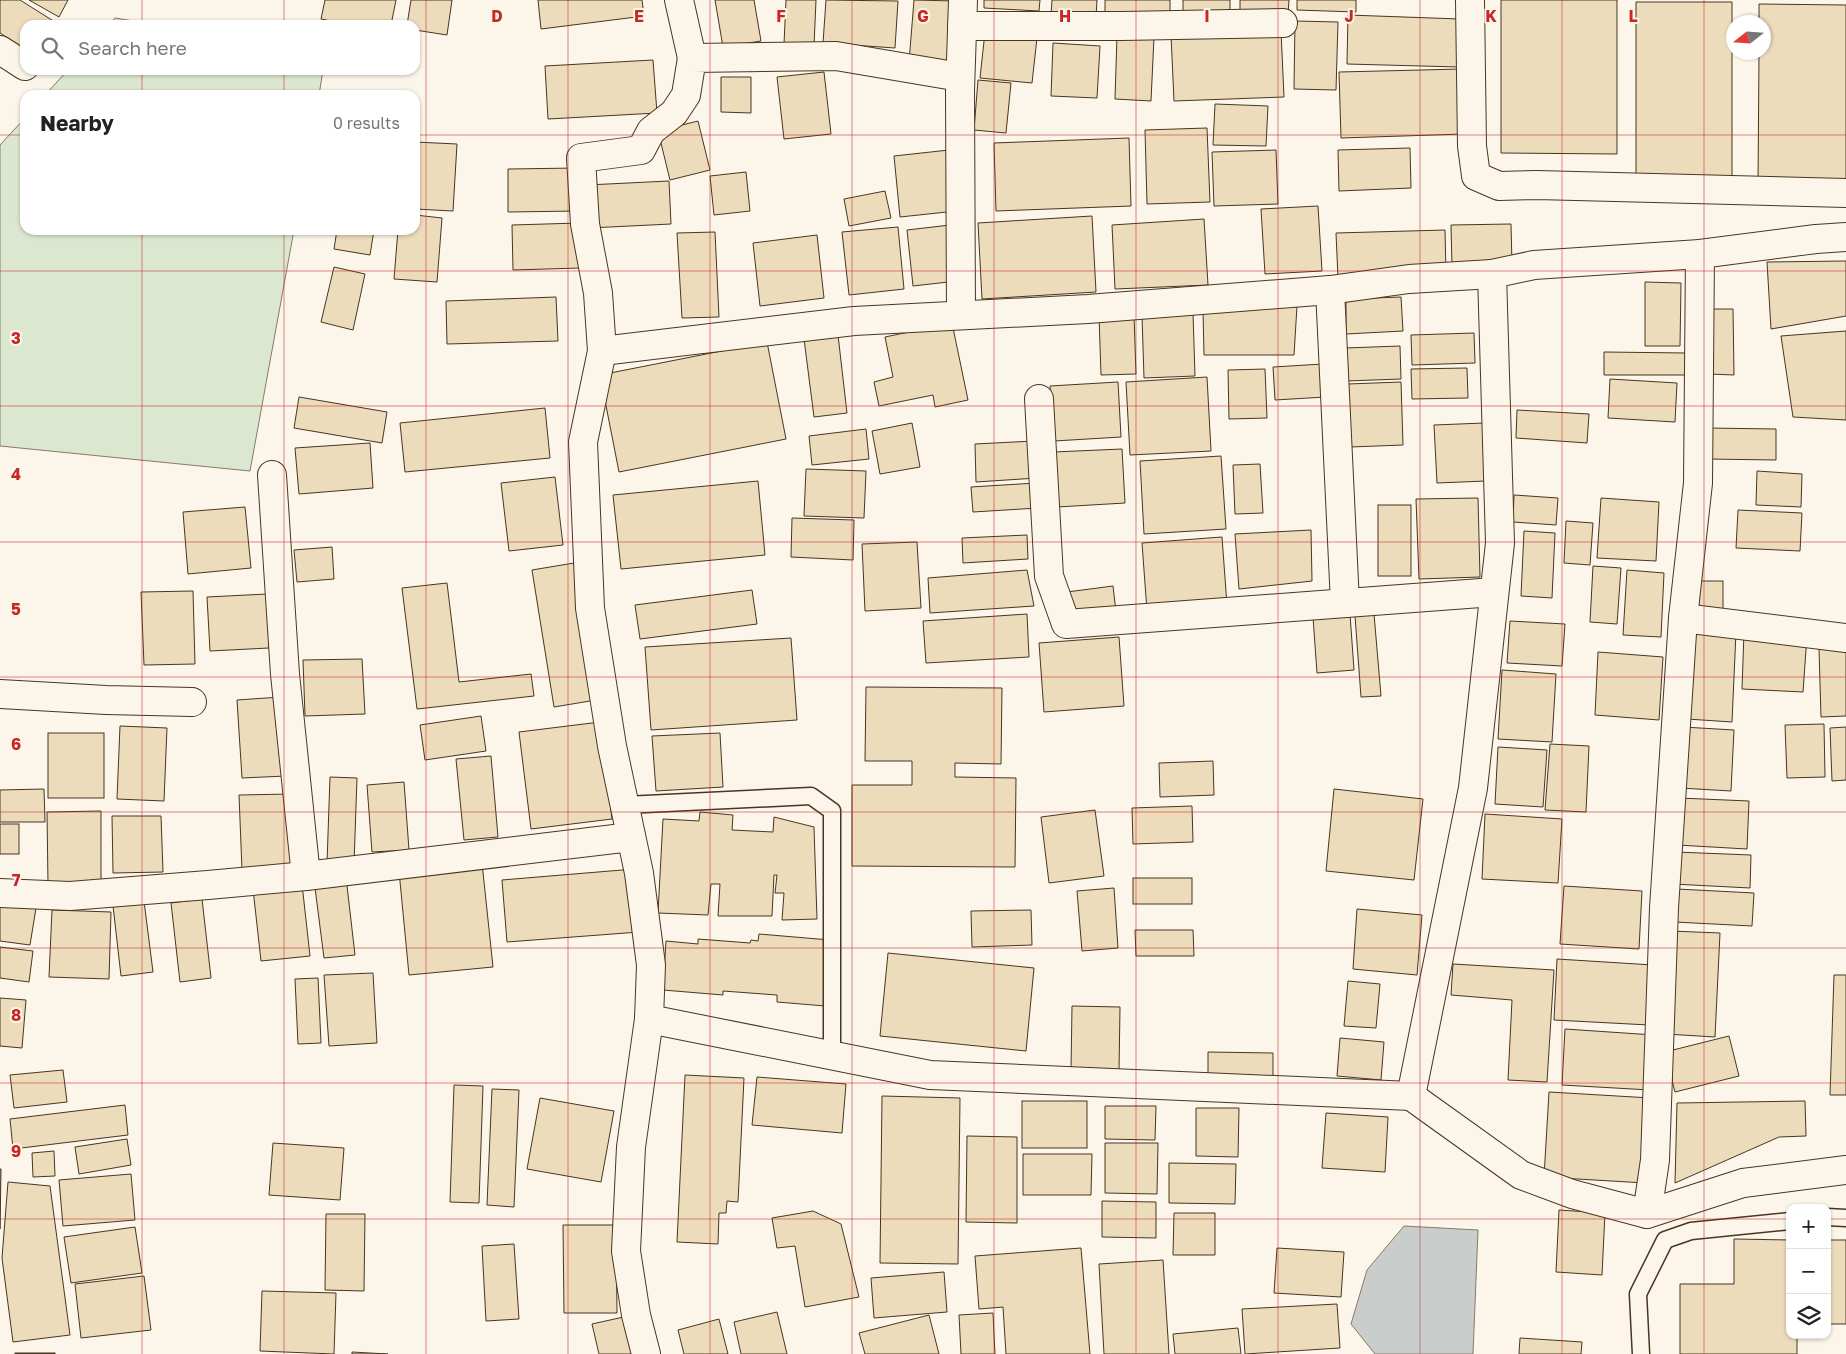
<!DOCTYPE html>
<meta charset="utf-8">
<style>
:root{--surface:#fff;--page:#f2f2f2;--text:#222;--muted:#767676;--line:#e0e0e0}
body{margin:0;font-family:"Golos Text",sans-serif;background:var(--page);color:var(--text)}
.controls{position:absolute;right:15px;bottom:15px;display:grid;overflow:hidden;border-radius:10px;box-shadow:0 1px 4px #0004}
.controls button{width:45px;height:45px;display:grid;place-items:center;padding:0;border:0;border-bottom:1px solid var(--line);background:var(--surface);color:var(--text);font:25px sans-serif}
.compass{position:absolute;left:1726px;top:15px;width:45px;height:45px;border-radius:50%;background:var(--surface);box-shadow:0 1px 4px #0004;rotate:253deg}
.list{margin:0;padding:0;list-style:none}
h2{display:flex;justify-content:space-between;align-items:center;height:65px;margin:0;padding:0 20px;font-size:21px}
h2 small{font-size:16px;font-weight:400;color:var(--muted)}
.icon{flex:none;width:28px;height:28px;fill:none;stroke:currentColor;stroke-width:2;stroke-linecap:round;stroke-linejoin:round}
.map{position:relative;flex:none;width:1846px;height:1354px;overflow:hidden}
.search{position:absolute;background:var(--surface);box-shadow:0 1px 4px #0004;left:20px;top:20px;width:400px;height:55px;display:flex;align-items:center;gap:12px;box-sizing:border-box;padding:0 18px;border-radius:15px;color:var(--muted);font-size:19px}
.panel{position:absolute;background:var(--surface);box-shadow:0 1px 4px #0004;left:20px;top:90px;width:400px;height:145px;border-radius:15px}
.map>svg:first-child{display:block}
.green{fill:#dce7d0;stroke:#887966}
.water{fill:#c9cecd;stroke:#887966}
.building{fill:#ecdcbc;stroke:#4a3520}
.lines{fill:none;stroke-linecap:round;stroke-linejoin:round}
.lane-casing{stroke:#4a3520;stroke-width:19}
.street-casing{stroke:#4a3520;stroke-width:30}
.lane{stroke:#fbf6e9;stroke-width:16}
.street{stroke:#fbf6e9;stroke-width:28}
.grid{fill:none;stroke:#c62828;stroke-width:1;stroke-opacity:0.55}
.grid-label{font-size:16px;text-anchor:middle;font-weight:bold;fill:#c62828;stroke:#fbf6e9;stroke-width:4;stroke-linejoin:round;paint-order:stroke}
</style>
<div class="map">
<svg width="1846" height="1354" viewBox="0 0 1846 1354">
<rect width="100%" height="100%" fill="#fbf6e9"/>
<!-- green -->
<g class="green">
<path d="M115,18L158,25H108Z"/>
<path d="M68,70H323L319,95H45Z"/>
<path d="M25,118V230H294L250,471L0,446V145Z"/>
</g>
<!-- water -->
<path class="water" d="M1404,1226L1478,1230L1473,1354H1375L1351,1324L1367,1270Z"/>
<!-- building -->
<g class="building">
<path d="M0,0H20L55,22L53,25H25V49L0,33Z"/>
<path d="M29,0H68L59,17Z"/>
<path d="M325,0H396L391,25H351L321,19Z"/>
<path d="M411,0H452L447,35L415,30V25H407Z"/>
<path d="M538,0H642L644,16L541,29Z"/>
<path d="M715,0H754L761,41L723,47Z"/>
<path d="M786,0H816L814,46L784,44Z"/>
<path d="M826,0L898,1L895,48L823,43Z"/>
<path d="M914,0L955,1L951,64L909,62Z"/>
<path d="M984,0H1040L1039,11L984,8Z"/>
<path d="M1052,0H1097L1096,17L1051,15Z"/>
<rect x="1105" y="0" width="65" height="12"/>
<path d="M1183,0H1230V14L1183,13Z"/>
<path d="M1240,0H1289L1288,14L1240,12Z"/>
<path d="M1297,0H1356V12L1297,10Z"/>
<path d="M1501,0H1617V154L1501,153Z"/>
<path d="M1636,2H1732V177L1636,176Z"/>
<path d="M1759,4L1846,5V186H1758L1759,52H1764V22H1759Z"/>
<path d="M1348,15L1460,19L1459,67L1347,64Z"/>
<path d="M1295,21L1338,22L1336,90L1294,89Z"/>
<path d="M1281,31L1284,97L1174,101L1171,35Z"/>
<path d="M985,32L1037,38L1032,83L980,78Z"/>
<path d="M1117,35L1154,37L1151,101L1115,99Z"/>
<path d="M1053,43L1100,46L1097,98L1051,96Z"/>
<path d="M653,60L657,113L548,119L545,66Z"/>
<path d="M1462,69L1464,134L1341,138L1339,72Z"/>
<path d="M824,72L831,134L784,139L777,77Z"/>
<path d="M721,77H751V113L721,112Z"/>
<path d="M978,80L1011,83L1006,133L974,130Z"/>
<path d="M1215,104L1268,106L1266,146L1213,145Z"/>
<path d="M698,121L710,170L670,180L658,131Z"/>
<path d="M1207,128L1210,202L1147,204L1145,130Z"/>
<path d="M1129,138L1131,206L996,211L994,143Z"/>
<path d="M415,142L457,144L453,211L415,209Z"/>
<path d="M1410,148L1411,188L1339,191L1338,150Z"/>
<path d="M949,150L956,211L900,217L894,156Z"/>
<path d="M1276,150L1278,204L1214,206L1212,152Z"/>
<path d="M577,168L578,211L508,212V169Z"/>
<path d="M746,172L750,211L714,215L710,176Z"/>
<path d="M669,181L671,224L589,228L587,185Z"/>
<path d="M885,191L891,218L849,226L844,199Z"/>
<path d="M1318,206L1322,271L1265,274L1261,209Z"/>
<path d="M415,215L442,218L437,282L394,279L398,230H415Z"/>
<path d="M1092,216L1096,292L982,299L978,223Z"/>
<path d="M1204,219L1208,285L1115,289L1112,225Z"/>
<path d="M579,223L580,268L513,270L512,225Z"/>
<path d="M1511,224L1512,264L1452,266L1451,225Z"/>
<path d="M950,225L957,281L913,286L907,230Z"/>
<path d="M898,227L904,289L849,295L842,232Z"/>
<path d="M337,230H374L370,255L334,249Z"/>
<path d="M1445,230L1446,274L1338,278L1336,233Z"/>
<path d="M715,232L719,317L682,318L677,233Z"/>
<path d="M817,235L824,298L760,306L753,243Z"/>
<path d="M1846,261V316L1771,329L1767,262Z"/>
<path d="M334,267L365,274L353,330L321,322Z"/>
<path d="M1645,282L1681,283L1680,346H1645Z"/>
<path d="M556,297L558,341L447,344L446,301Z"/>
<path d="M1401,297L1403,331L1346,334V299Z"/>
<path d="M1297,306L1294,355H1204L1203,311Z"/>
<path d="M1709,309H1733L1734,375L1709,374Z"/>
<path d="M1193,313L1195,376L1144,378L1142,315Z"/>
<path d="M1134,315L1136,374L1101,375L1099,316Z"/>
<path d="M952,323L968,400L935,407L933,395L879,406L874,382L893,377L885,337Z"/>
<path d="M1846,331V420L1793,417L1781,336Z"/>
<path d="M1474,333L1475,363L1412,365L1411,335Z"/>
<path d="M838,335L847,413L814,417L804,339Z"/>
<path d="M767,342L786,439L619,472L600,375Z"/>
<path d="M1400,346L1401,379L1346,381L1345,348Z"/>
<path d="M1604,352L1687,353V375H1604Z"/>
<path d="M1323,364L1325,397L1275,400L1273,367Z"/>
<path d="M1467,368L1468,398L1412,399L1411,369Z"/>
<path d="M1265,369L1267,418L1229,419L1228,370Z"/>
<path d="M1207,377L1211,451L1130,455L1126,382Z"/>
<path d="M1610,379L1677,383L1675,422L1608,418Z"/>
<path d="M1118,382L1121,437L1054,441L1050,386Z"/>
<path d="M1401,382L1403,445L1350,447L1348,384Z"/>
<path d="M299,397L387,412L382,443L294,428Z"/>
<path d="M545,408L550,458L405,472L400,423Z"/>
<path d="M1517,410L1589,414L1587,443L1516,438Z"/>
<path d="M912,423L920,467L880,474L872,431Z"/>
<path d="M1484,423L1486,481L1437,483L1434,425Z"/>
<path d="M1708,428L1776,429V460L1708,459Z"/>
<path d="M866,429L869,459L812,465L809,436Z"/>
<path d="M1034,441L1037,478L976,482L975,444Z"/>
<path d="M370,443L373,488L299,494L295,448Z"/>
<path d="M1122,449L1125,503L1057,507L1054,452Z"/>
<path d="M1221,456L1226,529L1144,534L1140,461Z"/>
<path d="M1260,464L1263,513L1235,514L1233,465Z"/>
<path d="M806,469L866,471L864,518L804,516Z"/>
<path d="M1757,471L1802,474L1801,507L1756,505Z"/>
<path d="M555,477L563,545L509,551L501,483Z"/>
<path d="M758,481L765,555L621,569L613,495Z"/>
<path d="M1036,483L1038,508L973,512L971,487Z"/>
<path d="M1514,495L1558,498L1556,525L1513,522Z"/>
<path d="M1478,498L1480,577L1419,579L1416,499Z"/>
<path d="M1601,498L1659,502L1656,561L1597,558Z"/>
<rect x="1378" y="505" width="33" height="71"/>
<path d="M245,507L251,568L188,574L183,512Z"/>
<path d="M1738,510L1802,513L1800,551L1736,548Z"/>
<path d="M792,518L854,520L853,560L791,557Z"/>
<path d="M1566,521L1593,523L1590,565L1564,563Z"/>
<path d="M1311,530L1312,581L1239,589L1235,534Z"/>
<path d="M1524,531L1555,533L1552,598L1521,596Z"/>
<path d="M1027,535L1028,559L963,563L962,538Z"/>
<path d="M1222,537L1227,605L1147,611L1142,543Z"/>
<path d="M917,542L921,608L865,611L862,544Z"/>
<path d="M332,547L334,579L297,582L294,550Z"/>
<path d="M574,563L596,700L554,707L532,570Z"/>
<path d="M1593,566L1621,568L1617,624L1590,622Z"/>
<path d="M1027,570L1034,606L930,613L928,578Z"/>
<path d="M1627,570L1664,573L1661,637L1623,635Z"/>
<rect x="1697" y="581" width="26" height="33"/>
<path d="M447,583L459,682L531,674L534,696L417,709L402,588Z"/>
<path d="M1113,586L1116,612L1070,618L1067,592Z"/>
<path d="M752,590L757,624L640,639L635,605Z"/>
<path d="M193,591L195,664L144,665L141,592Z"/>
<path d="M267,594L269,648L210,651L207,597Z"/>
<path d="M1027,614L1029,657L926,663L923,621Z"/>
<path d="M1350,614L1354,670L1317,673L1313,617Z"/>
<path d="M1374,614L1381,696L1361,697L1355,616Z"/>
<path d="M1510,621L1565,624L1562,666L1507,663Z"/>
<path d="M1692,630L1736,632L1732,722L1687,719Z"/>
<path d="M1744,632L1807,636L1803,692L1742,689Z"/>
<path d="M1119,637L1124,706L1044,712L1039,643Z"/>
<path d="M791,638L797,720L651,730L645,647Z"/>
<path d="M1846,648V716L1821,717L1819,649Z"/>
<path d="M1598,652L1663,657L1659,720L1595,715Z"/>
<path d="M362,659L365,714L305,716L303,660Z"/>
<path d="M1502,670L1556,674L1552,742L1498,739Z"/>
<path d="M866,687L1002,688L1001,764L955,763V777L1016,778L1015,867L852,866V785H912V761H865Z"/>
<path d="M281,697L286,776L242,778L237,700Z"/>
<path d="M481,716L486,751L425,760L420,725Z"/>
<path d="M600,722L612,819L531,829L519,732Z"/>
<path d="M1824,724L1825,777L1787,778L1785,725Z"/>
<path d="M120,726L167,728L164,801L117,799Z"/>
<path d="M1683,727L1734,730L1731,791L1680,788Z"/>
<path d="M1846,727V780L1832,781L1830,728Z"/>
<rect x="48" y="733" width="56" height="65"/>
<path d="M720,733L723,787L656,791L652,736Z"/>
<path d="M1550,744L1589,746L1586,812L1545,810Z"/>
<path d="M1498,747L1547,750L1543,807L1495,804Z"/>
<path d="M491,756L498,837L464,840L456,759Z"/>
<path d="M1213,761L1214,795L1160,797L1159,763Z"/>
<path d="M330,777L357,778L354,864L327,863Z"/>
<path d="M404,782L409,850L372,852L367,785Z"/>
<path d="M44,789L45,822H0V790Z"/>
<path d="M1334,789L1423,799L1414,880L1326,871Z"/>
<path d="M290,794L292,868L242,870L239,795Z"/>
<path d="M1679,798L1749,801L1747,849L1677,845Z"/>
<path d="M1192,806L1193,842L1133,844L1132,808Z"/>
<path d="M1095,810L1104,876L1049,883L1041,817Z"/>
<path d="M101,811V885H48L47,812Z"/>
<path d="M700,812L733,815L732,830L773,832L774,817L814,827L817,919L782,920L784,893H775L777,875H774L772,916H718L720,884H711L708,915L658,913L663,819L699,821Z"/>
<path d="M1485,814L1562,819L1558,883L1482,879Z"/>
<path d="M112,816H161L163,872L113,873Z"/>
<rect x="0" y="824" width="19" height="30"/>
<path d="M1675,852L1751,855L1750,888L1673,884Z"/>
<path d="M482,863L493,967L409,975L399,871Z"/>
<path d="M634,869L639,932L507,942L502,880Z"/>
<path d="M346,877L355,955L324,958L314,880Z"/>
<rect x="1133" y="878" width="59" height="26"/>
<path d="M302,884L310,956L261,961L253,889Z"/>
<path d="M1564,886L1642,891L1639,949L1560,944Z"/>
<path d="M1114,888L1118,948L1082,951L1077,891Z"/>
<path d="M1677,889L1754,893L1752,926L1675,922Z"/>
<path d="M143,893L153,972L121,976L112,897Z"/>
<path d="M202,899L211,978L180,982L171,903Z"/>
<path d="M0,903L36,908L30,945L0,941Z"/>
<path d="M1357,909L1422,915L1417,975L1353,969Z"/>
<path d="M52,910L111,912L109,979L49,977Z"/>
<path d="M1031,910L1032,945L972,947L971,911Z"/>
<path d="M1135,930H1193L1194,956H1136Z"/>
<path d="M1671,931L1720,933L1715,1037L1666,1034Z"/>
<path d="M759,934L830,940L825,1006L777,1002V995L723,991V995L663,990L666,941L698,944V939L750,943L751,940L758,941Z"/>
<path d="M0,947L33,951L29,982L0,978Z"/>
<path d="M888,953L1034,968L1026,1051L880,1036Z"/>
<path d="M1557,959L1653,965L1649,1025L1554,1020Z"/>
<path d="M1453,964L1554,970L1547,1082L1508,1080L1512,1000L1451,995Z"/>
<path d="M373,973L377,1043L329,1046L324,975Z"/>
<path d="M1834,975H1846V1095H1830Z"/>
<path d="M318,978L321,1043L298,1044L295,979Z"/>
<path d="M1348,981L1380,984L1376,1028L1344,1026Z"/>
<path d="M0,998L26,1000L22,1048L0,1046Z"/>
<path d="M1072,1006L1120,1007L1119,1072L1071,1071Z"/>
<path d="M1565,1029L1654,1035L1650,1090L1562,1085Z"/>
<path d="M1729,1036L1739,1076L1675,1092L1665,1052Z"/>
<path d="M1340,1038L1384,1042L1381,1080L1337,1076Z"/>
<path d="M1208,1052L1273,1053V1081L1208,1080Z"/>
<path d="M63,1070L67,1102L14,1108L10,1075Z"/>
<path d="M685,1075L744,1078L738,1202L727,1201L726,1213H719L718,1244L677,1242Z"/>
<path d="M757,1077L846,1084L842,1133L752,1125Z"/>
<path d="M454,1085L483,1086L479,1203L450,1202Z"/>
<path d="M492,1089L519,1090L514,1207L487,1205Z"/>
<path d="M1549,1092L1651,1098L1645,1183L1544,1177Z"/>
<path d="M882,1096L960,1098L958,1264L880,1263Z"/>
<path d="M540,1098L614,1111L601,1182L527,1169Z"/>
<rect x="1022" y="1101" width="65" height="47"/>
<path d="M1805,1101L1806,1136L1779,1137L1675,1183L1677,1103Z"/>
<path d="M125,1105L128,1135L13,1149L10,1119Z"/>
<path d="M1105,1106H1156L1155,1140L1105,1139Z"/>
<path d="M1196,1108H1239L1238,1157L1196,1156Z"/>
<path d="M1326,1113L1388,1117L1385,1172L1322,1168Z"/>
<path d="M967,1136L1017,1137V1223L966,1222Z"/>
<path d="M127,1139L131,1165L79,1174L75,1147Z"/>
<path d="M273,1143L344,1148L340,1200L269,1195Z"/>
<path d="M1105,1143H1158L1157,1194L1105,1193Z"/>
<path d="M54,1151L55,1176L33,1177L32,1153Z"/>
<path d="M1023,1154H1092L1091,1195H1023Z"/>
<path d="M1169,1163L1236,1164L1235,1204L1169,1203Z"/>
<path d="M0,1169H1L0,1229Z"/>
<path d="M131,1174L135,1220L63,1226L59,1180Z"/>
<path d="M8,1182L50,1186L70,1335L13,1342L2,1258Z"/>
<path d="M1102,1201L1156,1202V1238L1102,1237Z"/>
<path d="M1559,1210L1605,1213L1602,1275L1556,1272Z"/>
<path d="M813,1211L841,1224L859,1297L805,1307L795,1246L777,1248L772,1218Z"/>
<path d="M1174,1213H1215V1255H1173Z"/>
<path d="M326,1214H365L364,1291L325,1290Z"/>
<path d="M563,1225H616L617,1313H564Z"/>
<path d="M135,1227L142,1273L71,1283L64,1237Z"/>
<path d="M1734,1239L1790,1240V1335H1797V1354H1680V1284H1734Z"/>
<rect x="1827" y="1240" width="19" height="84"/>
<path d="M514,1244L519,1319L486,1321L482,1246Z"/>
<path d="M1081,1248L1090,1354H1006L1003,1307L979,1309L975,1256Z"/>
<path d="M1277,1248L1344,1252L1341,1297L1274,1293Z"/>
<path d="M1163,1260L1169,1354H1104L1099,1264Z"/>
<path d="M944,1272L947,1312L874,1318L871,1278Z"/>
<path d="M144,1276L151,1330L81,1338L75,1284Z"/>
<path d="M262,1291L336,1293L334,1354L260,1351Z"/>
<path d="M1337,1304L1340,1348L1245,1354L1242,1309Z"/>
<path d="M777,1312L787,1354H741L734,1322Z"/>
<path d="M993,1313L995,1354H961L959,1315Z"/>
<path d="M929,1315L939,1354H865L859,1333Z"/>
<path d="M628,1316L637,1354H599L592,1324Z"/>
<path d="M719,1319L728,1354H684L678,1330Z"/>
<path d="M1238,1328L1241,1354H1175L1173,1334Z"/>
<path d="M1520,1338L1582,1342L1581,1354H1519Z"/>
<path d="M352,1352L388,1354H352Z"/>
<rect x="15" y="1353" width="40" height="1"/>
</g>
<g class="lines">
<!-- lane casing -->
<g class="lane-casing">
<g id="lane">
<path d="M625,805L811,796L832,811V1055"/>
<path d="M1827,1217L1846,1218"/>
<path d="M1641,1354L1638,1294L1665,1240L1691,1231L1790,1221"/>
</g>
</g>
<!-- street casing -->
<g class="street-casing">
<g id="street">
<path d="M679,0L692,58"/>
<path d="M1470,0L1472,146L1476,176L1499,186L1537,185L1846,193"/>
<path d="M962,26H1122L1283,23"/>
<path d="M0,50L25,66"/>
<path d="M1330,290L1345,603"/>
<path d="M961,315L960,91L963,0"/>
<path d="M602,351L854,321L1088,309L1330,290L1409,279L1492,274L1534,265L1700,254L1816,239L1846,237"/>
<path d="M1039,399L1049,576L1066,624L1494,592"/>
<path d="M272,475L285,674L306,876"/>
<path d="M1683,618L1846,638"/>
<path d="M0,694L106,700L192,702"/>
<path d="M0,893L70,896L208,885L306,876L631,837"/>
<path d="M649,1019L930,1075L1411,1096L1473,788L1500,543L1492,274"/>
<path d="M1411,1096L1521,1175L1572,1194L1647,1214L1743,1183L1846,1170"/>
<path d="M1647,1214L1655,1160L1664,908L1683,618L1698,483L1700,254"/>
<path d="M646,1354L636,1315L626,1251L631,1147L649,1019L651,965L639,873L612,746L590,608L583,442L602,351L598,293L585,224L581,158L641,150L651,131L674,113L686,95L692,58L836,56L960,77"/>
</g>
</g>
<!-- lane -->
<use href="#lane" class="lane"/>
<!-- street -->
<use href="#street" class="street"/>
</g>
<!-- grid -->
<path class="grid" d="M142,0V25M284,0V25M426,0V1354M568,0V1354M710,0V1354M852,0V1354M994,0V1354M1136,0V1354M1278,0V1354M1420,0V1354M1562,0V1354M1704,0V1354M142,70V95M284,70V95M0,135H25M415,135H1846M142,230V1354M284,230V1354M0,271H1846M0,406H1846M0,542H1846M0,677H1846M0,812H1846M0,948H1846M0,1083H1846M0,1219H1790M1827,1219H1846"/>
<g class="grid-label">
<text x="497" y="22">D</text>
<text x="639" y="22">E</text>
<text x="781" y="22">F</text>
<text x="923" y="22">G</text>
<text x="1065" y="22">H</text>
<text x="1207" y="22">I</text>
<text x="1349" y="22">J</text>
<text x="1491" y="22">K</text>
<text x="1633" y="22">L</text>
<text x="16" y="344">3</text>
<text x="16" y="480">4</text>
<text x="16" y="615">5</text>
<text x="16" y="750">6</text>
<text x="16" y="886">7</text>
<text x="16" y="1021">8</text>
<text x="16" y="1157">9</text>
</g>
</svg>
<div class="controls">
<button>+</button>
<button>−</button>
<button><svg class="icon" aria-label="layers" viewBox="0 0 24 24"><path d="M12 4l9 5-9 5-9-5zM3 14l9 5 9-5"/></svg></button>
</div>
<svg class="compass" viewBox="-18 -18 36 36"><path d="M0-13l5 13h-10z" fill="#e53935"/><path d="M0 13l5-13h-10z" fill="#767676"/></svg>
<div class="search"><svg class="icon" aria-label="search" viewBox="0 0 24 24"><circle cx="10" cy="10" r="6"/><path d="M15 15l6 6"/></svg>Search here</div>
<section class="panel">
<h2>Nearby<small>0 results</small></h2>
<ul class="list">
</ul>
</section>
</div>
